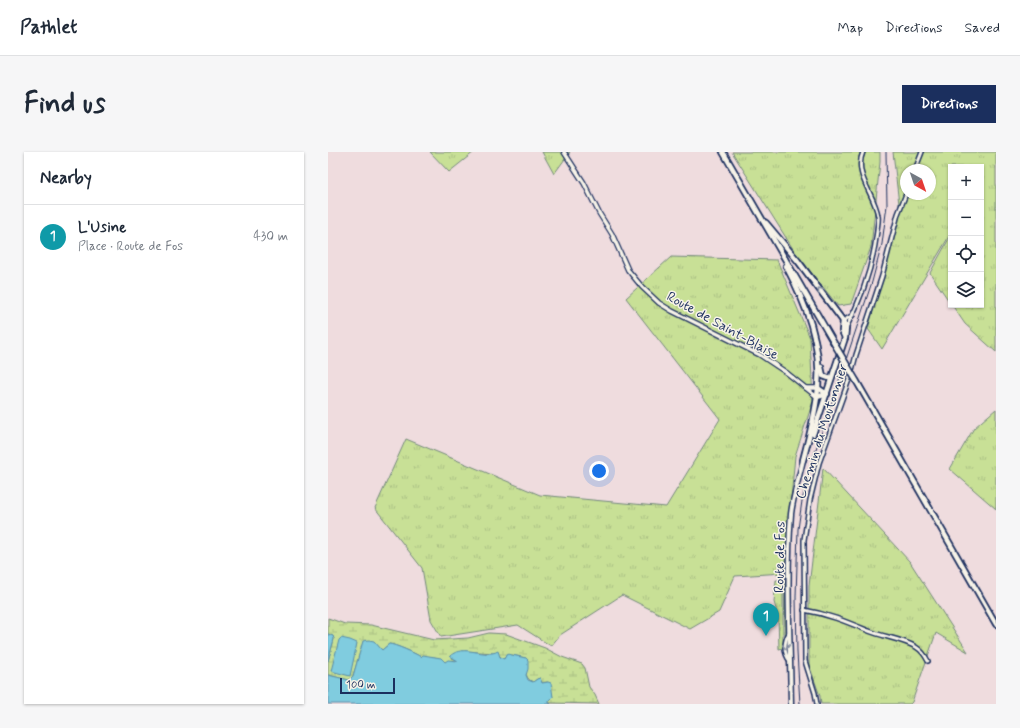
<!DOCTYPE html>
<meta charset="utf-8">
<style>
:root{--surface:#fff;--page:#f6f6f7;--text:#1f2937;--muted:#747a83;--line:#e0e1e3;--accent:#1b2f5e}
body{margin:0;font-family:Mynerve,sans-serif;background:var(--page);color:var(--text)}
.controls{position:absolute;right:12px;top:12px;display:grid;overflow:hidden;border-radius:0px;box-shadow:0 1px 3px #0004}
.controls button{width:36px;height:36px;display:grid;place-items:center;padding:0;border:0;border-bottom:1px solid var(--line);background:var(--surface);color:var(--text);font:20px sans-serif}
.compass{position:absolute;left:572px;top:12px;width:36px;height:36px;border-radius:50%;background:var(--surface);box-shadow:0 1px 3px #0004;rotate:140deg}
.scale{position:absolute;left:12px;bottom:10px;width:55px;box-sizing:border-box;padding-left:4px;border:2px solid #1b2f5e;border-top:0;font-size:11px;line-height:14px;white-space:nowrap;color:#1b2f5e;-webkit-text-stroke:3px #f7f3e8;paint-order:stroke}
.you{position:absolute;left:271px;top:319px;width:14px;height:14px;margin:-10px;border:3px solid #fff;border-radius:50%;background:#1a73e8;box-shadow:0 0 0 6px #1a73e833}
.badge{display:grid;place-items:center;width:26px;height:26px;border-radius:50%;background:var(--accent);color:#fff;font-size:13px;font-weight:700}
.pin{position:absolute;translate:-50% -33px;filter:drop-shadow(0 1px 2px #0008)}
.pin::after{content:'';position:absolute;top:21px;width:14px;height:12px;background:inherit;clip-path:polygon(0 0,100% 0,50% 100%)}
.list{margin:0;padding:0;list-style:none}
h2{display:flex;justify-content:space-between;align-items:center;height:52px;margin:0;padding:0 16px;font-size:17px}
h2 small{font-size:13px;font-weight:400;color:var(--muted)}
.list li{display:grid;grid-template-columns:26px 1fr auto;gap:12px;align-items:center;box-sizing:border-box;height:64px;padding:0 16px;border-top:1px solid var(--line)}
.list b{display:block;font-size:15px;white-space:nowrap}
.list p{margin:0;font-size:13px;white-space:nowrap;color:var(--muted)}
.list em{font-size:13px;font-style:normal;color:var(--muted)}
.icon{flex:none;width:22px;height:22px;fill:none;stroke:currentColor;stroke-width:2;stroke-linecap:round;stroke-linejoin:round}
.map{position:relative;flex:none;width:668px;height:552px;overflow:hidden;border-radius:0px}
header{display:flex;align-items:center;gap:24px;box-sizing:border-box;height:56px;padding:0 20px;background:var(--surface);border-bottom:1px solid var(--line)}
header strong{font-size:19px}
nav{display:flex;gap:22px;margin-inline-start:auto;font-size:14px}
.intro{display:flex;align-items:center;justify-content:space-between;box-sizing:border-box;height:96px;padding:0 24px}
h1{margin:0;font-size:28px}
.button{padding:10px 18px;border-radius:0px;background:var(--accent);color:#fff;font-size:14px;font-weight:700}
main{display:flex;gap:24px;padding:0 24px}
aside{flex:1;background:var(--surface);border-radius:0px;box-shadow:0 1px 3px #0004}
.map>svg:first-child{display:block}
.grass{fill:url(#grass-tufts);stroke:#72887a;fill-rule:evenodd}
.wetland{fill:url(#wetland-marsh);stroke:#72887a}
.water{fill:#80ccdf;stroke:#588dab}
.lines{fill:none;stroke-linecap:round;stroke-linejoin:round}
.minor-casing{stroke:#1b2f5e;stroke-width:6}
.tertiary-casing{stroke:#1b2f5e;stroke-width:6}
.secondary-casing{stroke:#1b2f5e;stroke-width:7}
.primary-casing{stroke:#1b2f5e;stroke-width:8}
.minor{stroke:#f7f3e8;stroke-width:3}
.tertiary{stroke:#f7f3e8;stroke-width:3.5}
.secondary{stroke:#f7f3e8;stroke-width:4}
.primary{stroke:#f7f3e8;stroke-width:4.5}
.rail{stroke:#1b2f5e;stroke-width:1}
.primary-bridge-casing{stroke:#1b2f5e;stroke-width:8;stroke-linecap:butt}
.primary-bridge{stroke:#f7f3e8;stroke-width:4.5}
.oneway{stroke:#8991a3}
.labels{text-anchor:middle;stroke-width:3;stroke-linejoin:round;paint-order:stroke}
.street-label{font-size:14px;fill:#1b2f5e;stroke:#f7f3e8}
</style>
<header>
<strong>Pathlet</strong>
<nav><a>Map</a><a>Directions</a><a>Saved</a></nav>
</header>
<div class="intro"><h1>Find us</h1><a class="button">Directions</a></div>
<main>
<aside>
<h2>Nearby<small></small></h2>
<ul class="list">
<li><span class="badge" style="background:#0f9aa8">1</span><div><b>L'Usine</b><p>Place · Route de Fos</p></div><em>430 m</em></li>
</ul>
</aside>
<div class="map">
<svg width="668" height="552" viewBox="0 0 668 552">
<defs>
<pattern id="grass-tufts" width="24" height="20" patternUnits="userSpaceOnUse"><rect width="24" height="20" fill="#c8e096"/><path d="M3 7l-1-3M5 7V3M7 7l1-3M15 17l-1-3M17 17v-4M19 17l1-3" fill="none" stroke="#abc084"/></pattern>
<pattern id="wetland-marsh" width="20" height="14" patternUnits="userSpaceOnUse"><rect width="20" height="14" fill="#c8e096"/><path d="M1 5h8M5 5V1M11 12h8M15 12V8" fill="none" stroke="#abc084"/></pattern>
</defs>
<rect width="100%" height="100%" fill="#efdcde"/>
<filter id="ink" filterUnits="userSpaceOnUse"><feTurbulence type="fractalNoise" baseFrequency=".025" numOctaves="2"/><feDisplacementMap in="SourceGraphic" scale="8" xChannelSelector="R" yChannelSelector="G"/><feConvolveMatrix kernelMatrix="1 2 1 2 8 2 1 2 1" color-interpolation-filters="sRGB"/></filter>
<g filter="url(#ink)">
<!-- grass -->
<g class="grass">
<path d="M102,0H146L121,20Z"/>
<path d="M214,0H242L226,22Z"/>
<path d="M404,0H552V10L543,95L523,152L510,154L467,100Z"/>
<path d="M565,0H668V200L637,172L624,153H653V15H623V81L554,197L540,177L572,61ZM578,18H602V42H578Z"/>
<path d="M623,83V152L602,121Z"/>
<path d="M343,105L449,108L482,186L485,249L467,304L456,421L407,424L391,460L362,477L294,443L232,483L223,494L190,473L113,485L103,468L94,416L47,356L78,287L212,343L338,355L392,267L298,146Z"/>
<path d="M668,257V357L622,317L646,276Z"/>
<path d="M495,316L582,410L640,500L608,481L584,550L582,552H493L492,544L481,513V434Z"/>
<path d="M448,428L455,429V496L451,497L450,464L446,450Z"/>
<path d="M456,428C459,446 463,469 457,487Z"/>
</g>
<!-- wetland -->
<path class="wetland" d="M0,466L17,472L43,473L106,488L140,486L161,481L178,482L217,496L234,505L254,512L257,516L261,535L267,543L271,552L221,551V549L225,545L220,530L214,531L212,526L209,527L205,530C195,526 198,515 198,506L184,503L177,505L176,507L167,501L135,499L124,506L131,509L117,510C111,504 100,504 93,505C89,502 66,492 61,492L54,498L49,493L35,490L25,524L21,528L0,523V509L6,487L5,484L0,482Z"/>
<!-- water -->
<g class="water">
<path d="M0,482L5,484L6,487L0,509Z"/>
<path d="M13,486L22,488L29,491L22,524L3,519L11,488Z"/>
<path d="M41,488L46,489L54,498L61,492C66,492 89,502 93,505L95,503L113,506L117,510L120,508L130,509L122,504C136,491 156,507 170,499L172,505L176,507L179,502L198,506L200,508V517L198,523L200,528L205,530L209,527L212,526L214,531L220,530L223,531L225,545L221,549V551L223,552H0V523L21,528L25,524L35,489Z"/>
</g>
<g class="lines">
<!-- minor casing -->
<g class="minor-casing">
<g id="minor">
<path d="M587,18L594,0"/>
<path d="M515,169L525,163"/>
<path d="M518,176C534,146 545,113 549,79C549,74 551,69 550,64C547,42 525,23 535,0"/>
<path d="M476,458C500,462 519,470 541,479C556,485 574,487 588,495C593,498 597,503 600,509"/>
<path d="M461,481C456,489 455,501 462,509"/>
<path d="M489,552L487,541L477,509L476,388L482,348L491,311L523,222L528,203L554,124L570,62L578,42"/>
</g>
</g>
<!-- tertiary casing -->
<g class="tertiary-casing">
<g id="tertiary">
<path d="M236,0L256,31L271,61L284,82L300,118L314,135L331,151L344,159L432,203L459,221L489,245"/>
<path d="M478,236H490"/>
</g>
</g>
<!-- secondary casing -->
<g class="secondary-casing">
<path id="secondary" d="M463,552C462,489 458,425 463,362C465,344 471,326 475,308"/>
</g>
<!-- primary casing -->
<g class="primary-casing">
<g id="primary">
<path d="M395,0L507,193"/>
<path d="M438,71L470,109L515,169"/>
<path d="M458,114C478,152 494,192 490,236C488,261 481,285 475,308"/>
<path d="M493,215L495,224L503,227"/>
<path d="M529,230L668,472"/>
<path d="M489,245L499,242L490,236"/>
<path d="M485,282L517,186L518,176L515,169L514,179L517,186"/>
</g>
</g>
<!-- minor -->
<use href="#minor" class="minor"/>
<!-- tertiary -->
<use href="#tertiary" class="tertiary"/>
<!-- secondary -->
<use href="#secondary" class="secondary"/>
<!-- primary -->
<use href="#primary" class="primary"/>
<!-- rail -->
<path class="rail" d="M472,552L469,500L468,445L470,377L474,349L484,309L544,130L554,92L559,53L558,0"/>
<!-- primary-bridge casing -->
<g class="primary-bridge-casing">
<path id="primary-bridge" d="M507,193L529,230"/>
</g>
<!-- primary-bridge -->
<use href="#primary-bridge" class="primary-bridge"/>
</g>
<!-- one-way arrows -->
<defs><path id="oneway-chevron" d="M-2-3.5L2.5 0L-2 3.5" fill="none" stroke-width="1.6" stroke-linecap="round" stroke-linejoin="round"/></defs>
<g class="oneway">
<use href="#oneway-chevron" transform="translate(492 138) rotate(-127)"/>
<use href="#oneway-chevron" transform="translate(458 495) rotate(90)"/>
</g>
</g>
<g class="labels">
<!-- street labels -->
<g class="street-label">
<text transform="translate(395 173) rotate(29)" y="5">Route de Saint-Blaise</text>
<text transform="translate(493 279) rotate(-72)" y="5">Chemin du Moutonnier</text>
<text transform="translate(451 405) rotate(-89)" y="5">Route de Fos</text>
</g>
</g>
</svg>
<div class="controls">
<button>+</button>
<button>−</button>
<button><svg class="icon" aria-label="locate" viewBox="0 0 24 24"><circle cx="12" cy="12" r="6"/><path d="M12 2v4M12 18v4M2 12h4M18 12h4"/></svg></button>
<button><svg class="icon" aria-label="layers" viewBox="0 0 24 24"><path d="M12 4l9 5-9 5-9-5zM3 14l9 5 9-5"/></svg></button>
</div>
<svg class="compass" viewBox="-18 -18 36 36"><path d="M0-13l5 13h-10z" fill="#e53935"/><path d="M0 13l5-13h-10z" fill="#747a83"/></svg>
<div class="scale">100 m</div>
<div class="you"></div>
<div class="pin badge" style="left:438px;top:484px;background:#0f9aa8">1</div>
</div>
</main>
